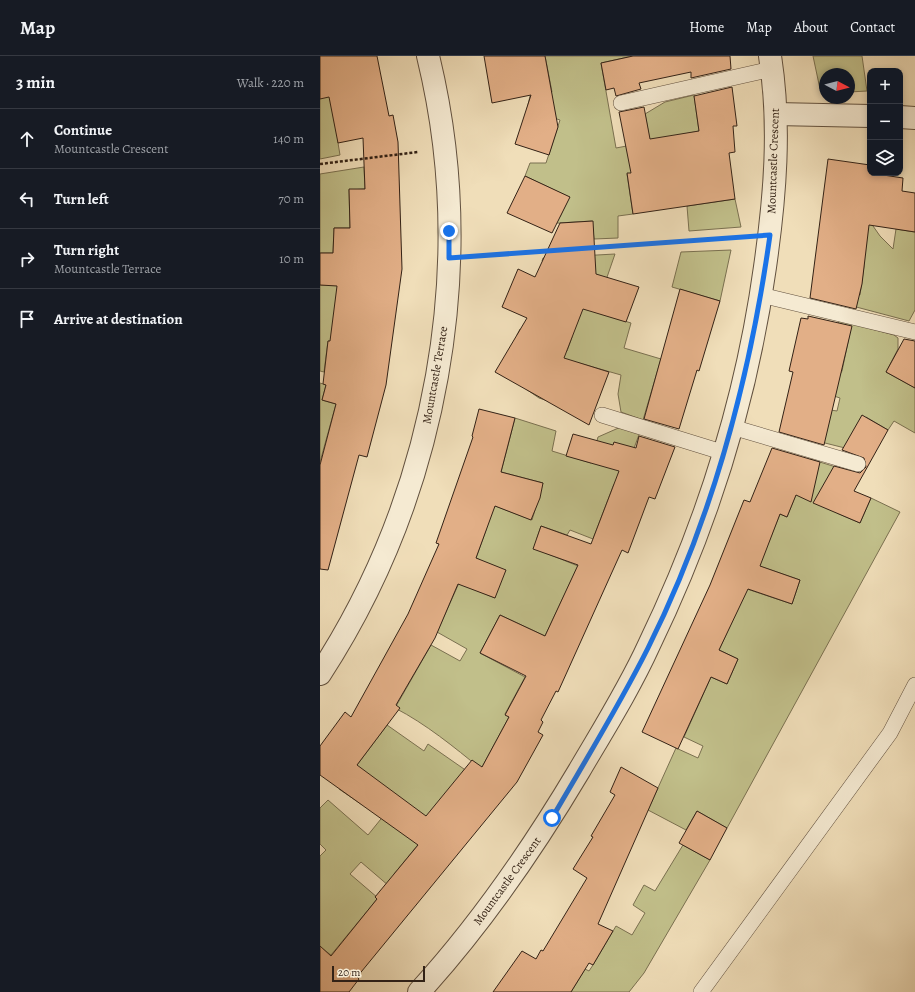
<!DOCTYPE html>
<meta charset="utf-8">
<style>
:root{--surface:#171b24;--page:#20242c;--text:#f1f3f6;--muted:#9ea1a6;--line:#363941}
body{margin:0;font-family:Alegreya,serif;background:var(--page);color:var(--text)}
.controls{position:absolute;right:12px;top:12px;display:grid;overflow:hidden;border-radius:8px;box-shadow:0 2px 6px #0003}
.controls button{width:36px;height:36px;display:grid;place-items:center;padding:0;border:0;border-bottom:1px solid var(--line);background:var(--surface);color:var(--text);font:20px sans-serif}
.compass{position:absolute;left:499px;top:12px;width:36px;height:36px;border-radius:50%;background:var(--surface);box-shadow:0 2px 6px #0003;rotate:97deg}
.scale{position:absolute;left:12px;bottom:10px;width:93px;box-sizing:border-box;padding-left:4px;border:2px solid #332216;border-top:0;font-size:11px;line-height:14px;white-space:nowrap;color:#332216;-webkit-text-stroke:3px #f5ead2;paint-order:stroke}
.stop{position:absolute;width:12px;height:12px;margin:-9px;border:3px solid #1a73e8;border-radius:50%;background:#fff}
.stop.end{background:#1a73e8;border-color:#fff;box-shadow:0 1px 4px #0008}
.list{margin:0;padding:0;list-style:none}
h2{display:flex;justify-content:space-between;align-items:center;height:52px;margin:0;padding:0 16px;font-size:17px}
h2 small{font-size:13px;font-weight:400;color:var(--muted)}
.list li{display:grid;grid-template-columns:26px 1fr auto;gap:12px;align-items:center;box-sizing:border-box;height:60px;padding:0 16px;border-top:1px solid var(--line)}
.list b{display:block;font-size:15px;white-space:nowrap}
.list p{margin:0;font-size:13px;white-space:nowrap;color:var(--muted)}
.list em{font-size:13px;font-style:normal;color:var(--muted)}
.icon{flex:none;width:22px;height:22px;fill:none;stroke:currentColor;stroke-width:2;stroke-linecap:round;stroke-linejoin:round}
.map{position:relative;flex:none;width:595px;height:936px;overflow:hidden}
header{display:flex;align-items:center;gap:24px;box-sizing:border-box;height:56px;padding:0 20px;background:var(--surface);border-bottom:1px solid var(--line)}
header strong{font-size:19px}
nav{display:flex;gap:22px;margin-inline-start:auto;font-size:14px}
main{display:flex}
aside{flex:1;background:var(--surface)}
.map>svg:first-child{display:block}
.green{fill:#c1bf8a;stroke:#7a7050}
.building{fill:#e2af87;stroke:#332216}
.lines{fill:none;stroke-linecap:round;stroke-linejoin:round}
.service-casing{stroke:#62513f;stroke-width:16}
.minor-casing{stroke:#62513f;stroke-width:24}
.path{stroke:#332216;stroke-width:2.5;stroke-dasharray:3 2;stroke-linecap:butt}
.service{stroke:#f5ead2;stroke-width:15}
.minor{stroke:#f5ead2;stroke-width:22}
.route{stroke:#1a73e8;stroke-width:5}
.labels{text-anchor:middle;stroke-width:3;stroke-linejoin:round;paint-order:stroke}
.street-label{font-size:12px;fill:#332216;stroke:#f5ead2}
</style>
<header>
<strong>Map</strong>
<nav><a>Home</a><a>Map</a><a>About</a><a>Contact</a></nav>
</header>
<main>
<aside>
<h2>3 min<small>Walk · 220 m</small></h2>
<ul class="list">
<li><svg class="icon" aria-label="ahead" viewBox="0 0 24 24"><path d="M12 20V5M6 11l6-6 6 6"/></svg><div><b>Continue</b><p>Mountcastle Crescent</p></div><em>140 m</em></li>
<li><svg class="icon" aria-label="left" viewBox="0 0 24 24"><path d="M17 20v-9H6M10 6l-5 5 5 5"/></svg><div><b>Turn left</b></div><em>70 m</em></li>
<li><svg class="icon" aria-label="right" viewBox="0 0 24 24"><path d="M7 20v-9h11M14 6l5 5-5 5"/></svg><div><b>Turn right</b><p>Mountcastle Terrace</p></div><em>10 m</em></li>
<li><svg class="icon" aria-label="arrive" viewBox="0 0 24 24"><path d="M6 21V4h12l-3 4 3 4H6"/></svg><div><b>Arrive at destination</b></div></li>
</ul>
</aside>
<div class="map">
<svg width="595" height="936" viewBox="0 0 595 936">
<rect width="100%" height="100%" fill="#f0deb9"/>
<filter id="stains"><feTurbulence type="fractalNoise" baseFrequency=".005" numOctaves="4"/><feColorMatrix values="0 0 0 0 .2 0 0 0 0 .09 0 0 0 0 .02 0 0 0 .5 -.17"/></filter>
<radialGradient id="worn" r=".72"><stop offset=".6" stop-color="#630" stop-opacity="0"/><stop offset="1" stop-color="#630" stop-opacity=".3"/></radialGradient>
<!-- green -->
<g class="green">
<path d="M225,0H313L281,7L296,92L328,86L334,114L307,118L313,158L298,160V182L274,183L272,165L222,168L240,161L249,141L205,120L210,107H226L240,64L207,53L210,40L232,36Z"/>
<path d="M493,0H542L547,35L529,36V18H505V35L500,33Z"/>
<path d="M0,30L20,38L18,87L20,99L0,103Z"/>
<path d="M374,39L379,75L330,85L325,58L345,46Z"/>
<path d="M44,111L45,133L29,134L30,172H14L13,197H0V118Z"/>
<path d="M415,143L421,171L369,175L367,150Z"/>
<path d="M539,150L560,180L573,193L576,173L595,176V254L589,265L525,248L527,237L540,239L544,210Z"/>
<path d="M411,194L400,245L352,231L361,196Z"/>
<path d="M295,198L275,256L311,267L304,292L341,303L323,364L301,356L298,338L301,319L259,307L244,350L219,342L206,333L227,297L197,279L200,273L247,295L252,281L238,213L222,205L223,202Z"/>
<path d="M0,229L34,230L26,287L8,285L4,316L0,315Z"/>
<path d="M519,264L574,279L578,282V293L566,316L595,332V377L574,365L568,374L546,361L529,393L497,385L504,353L517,355L520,342L508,338L522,315L529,281L518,270Z"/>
<path d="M0,327L6,329L2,344L16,348L0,406Z"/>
<path d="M195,362L236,375L232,395L271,407L278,381L303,370L320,376L300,430L294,428L273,483L250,474L247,479L221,470L217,482L226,497L258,510L225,580L180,559L160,597L205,621L185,658L189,661L161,713C134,691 106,668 75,652L111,589L140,605L147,593L117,576L139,527L175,542L160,504L156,502L166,474L165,446L212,464L223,427L181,416Z"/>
<path d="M490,403L516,411L517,457L540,467L551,442L580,456L407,772L377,755L366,774L328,754L356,692L378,702L383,690L364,681L391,621L407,628L418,603L399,594L427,533L472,548L480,524L439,510L460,458L467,461Z"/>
<path d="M67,669L104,695L108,688L154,720L74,818L76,836L41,806L30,818L58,842L11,899L3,893L0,897V800L6,794L0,788V752L8,744L48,779L73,748H41L19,733Z"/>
<path d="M363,789L390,804L324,917L309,936H251L265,913L269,915L273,909L296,870L312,879L325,857L313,849L324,829L335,835Z"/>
</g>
<!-- building -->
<g class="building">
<path d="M0,0H57L69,60L73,59L78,86L82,213L66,329L47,401L39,399L8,514L0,513V409L16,348L2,344L6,329L3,328L8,285H10L17,230L0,229V197H13L14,172H30L29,133H45L43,82L18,87L9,41L0,43Z"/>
<path d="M164,0H225L238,71L229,99L195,88L211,39L172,47Z"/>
<path d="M313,0H410L411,13L371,22V16L319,27L321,33L296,40L294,32L286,34L281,7Z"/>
<path d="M412,31L417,70H413L415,96L409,97L415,143L313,158L307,117H311L299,56L324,51L330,83L379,75L374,40Z"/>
<path d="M508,103L550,109V117L583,122L582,135L595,137V176L549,169L542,228L536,253L490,242Z"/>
<path d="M205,120L250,141L232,177L187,157Z"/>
<path d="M273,165L276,218L319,231L306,266L263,253L244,302L289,316L269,369L175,316L207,262L182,251L198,213L215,221L240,167Z"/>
<path d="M360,233L400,245L379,315L377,314L359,373L324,363Z"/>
<path d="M488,260L532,270L504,389L459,376L473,316L469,315L481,262L488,263Z"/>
<path d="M584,283L595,285V332L566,316Z"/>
<path d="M159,353L195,362L181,416L223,427L220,442L211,464L175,450L156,502L186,514L175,542L138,528L115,582L76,649L80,652L37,709L106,760L152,704L162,711L189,661L185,659L206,620L160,597L180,559L225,580L258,509L213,493L221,470L271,488L299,415L246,400L253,378L293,389L294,386L316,392L319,380L355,391L335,443L329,441L308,497L302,494L238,636L236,635L221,664L223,666L218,676L223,679L197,726L37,921L39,923L29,936H0V890L11,900L57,843L55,841L98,789L0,719V690L25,656L31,661L88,558L119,488L116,487L153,381L152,380Z"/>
<path d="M542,359L568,374L534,435L551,442L540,467L493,447L514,410L540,417L546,411L544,402L522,394Z"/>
<path d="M452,392L500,406L491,446L476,439L467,461L460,458L440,510L480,524L472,548L428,533L399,594L418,603L407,628L391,621L358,693L322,676L390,529L424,444L430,446Z"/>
<path d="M301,711L338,732L278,868L293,875L273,909L269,907L251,936H173L202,895L216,903L221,894L223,895L267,822L253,813L273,781L271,780L295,739L290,736Z"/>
<path d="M377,755L407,772L390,804L359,787Z"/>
</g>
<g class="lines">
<!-- service casing -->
<g class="service-casing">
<g id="service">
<path d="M301,47L452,13"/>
<path d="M441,239L595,276"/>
<path d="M282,359L405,397"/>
<path d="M412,371L538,408"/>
<path d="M381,936L570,677L595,629"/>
</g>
</g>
<!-- minor casing -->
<g class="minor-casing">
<g id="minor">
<path d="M456,58L550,60"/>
<path d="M580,61L595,62"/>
<path d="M0,618C117,438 159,209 108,0"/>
<path d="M99,936C161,868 212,794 259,715C283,674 309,633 329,589C387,469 427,342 445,211C455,141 461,70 450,0"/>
</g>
</g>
<!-- path -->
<g class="path">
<path d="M0,108L98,96"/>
<path d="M155,200L421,181"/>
</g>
<!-- service -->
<use href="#service" class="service"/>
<!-- minor -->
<use href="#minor" class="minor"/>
</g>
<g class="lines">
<!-- route -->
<path class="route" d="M129,175V202L450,179C430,322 393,462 328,592C299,650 265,705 232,762"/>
</g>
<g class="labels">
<!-- street labels -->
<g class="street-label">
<text transform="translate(453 105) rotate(-88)" y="4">Mountcastle Crescent</text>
<text transform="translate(115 319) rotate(-80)" y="4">Mountcastle Terrace</text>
<text transform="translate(187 825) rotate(-54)" y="4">Mountcastle Crescent</text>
</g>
</g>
<rect width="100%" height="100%" filter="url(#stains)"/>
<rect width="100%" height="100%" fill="url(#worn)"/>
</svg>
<div class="controls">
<button>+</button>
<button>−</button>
<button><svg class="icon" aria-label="layers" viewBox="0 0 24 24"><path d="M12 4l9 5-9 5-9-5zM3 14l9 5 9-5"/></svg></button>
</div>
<svg class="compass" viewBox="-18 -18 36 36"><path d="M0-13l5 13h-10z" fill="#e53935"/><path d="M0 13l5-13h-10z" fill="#9ea1a6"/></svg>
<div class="scale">20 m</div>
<div class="stop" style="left:232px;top:762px"></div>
<div class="stop end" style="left:129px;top:175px"></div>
</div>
</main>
